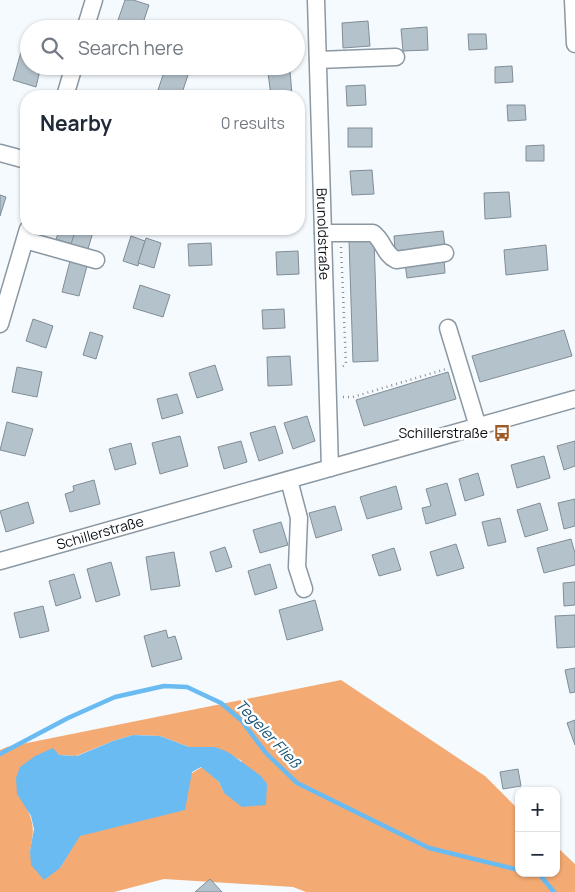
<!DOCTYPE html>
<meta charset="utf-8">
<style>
:root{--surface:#fff;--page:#f2f2f3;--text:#1f2937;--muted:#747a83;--line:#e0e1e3}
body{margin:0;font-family:Manrope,sans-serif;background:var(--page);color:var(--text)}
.controls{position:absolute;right:15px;bottom:15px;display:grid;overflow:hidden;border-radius:10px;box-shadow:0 1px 4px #0004}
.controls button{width:45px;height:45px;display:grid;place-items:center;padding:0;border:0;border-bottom:1px solid var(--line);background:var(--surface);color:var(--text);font:25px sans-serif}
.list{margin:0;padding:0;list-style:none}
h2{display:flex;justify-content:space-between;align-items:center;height:65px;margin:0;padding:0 20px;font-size:21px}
h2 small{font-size:16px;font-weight:400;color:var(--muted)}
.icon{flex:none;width:28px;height:28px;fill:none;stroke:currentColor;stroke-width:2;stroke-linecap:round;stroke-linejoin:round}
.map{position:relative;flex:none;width:575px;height:892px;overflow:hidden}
.search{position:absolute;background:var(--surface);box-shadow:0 1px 4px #0004;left:20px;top:20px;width:285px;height:55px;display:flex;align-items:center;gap:12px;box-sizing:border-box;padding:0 18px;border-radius:28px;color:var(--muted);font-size:19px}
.panel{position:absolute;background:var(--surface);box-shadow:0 1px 4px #0004;left:20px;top:90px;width:285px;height:145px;border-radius:20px}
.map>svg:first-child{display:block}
.forest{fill:#f4aa73;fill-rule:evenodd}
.water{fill:#69bbf2}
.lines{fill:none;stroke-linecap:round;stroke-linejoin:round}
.stream{stroke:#69bbf2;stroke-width:4.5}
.building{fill:#b4c2cc;stroke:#808d97}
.minor-casing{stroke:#8b98a2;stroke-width:19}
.path{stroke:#8a8f93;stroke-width:2.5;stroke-dasharray:1 4;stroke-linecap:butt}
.minor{stroke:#fff;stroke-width:16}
.labels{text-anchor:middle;stroke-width:5;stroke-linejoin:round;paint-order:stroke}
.street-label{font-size:14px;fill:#0d1115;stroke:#fff}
.poi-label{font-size:14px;fill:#0d1115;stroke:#fff;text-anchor:end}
.water-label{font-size:15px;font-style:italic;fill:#125175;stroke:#fff}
</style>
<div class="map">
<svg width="575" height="892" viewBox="0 0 575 892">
<rect width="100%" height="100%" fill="#f5faff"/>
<!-- forest -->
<path class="forest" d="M341,680L485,776L519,810V873H556V846L575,864V892H306L293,887L164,879L114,892H0V750L7,747ZM133,735L160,736L189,747H215L242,761L224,793L219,782L202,767L96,831L79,836L60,868L30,851C34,831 35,824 25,805L59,755L76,756L113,741Z"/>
<!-- water -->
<path class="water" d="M133,735L160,736L189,747H215L228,752L261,776L267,784L266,805L242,807L224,793L219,782L201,767L192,772L185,810L80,836L60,868L44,880L31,865L30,851L34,829L31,816L17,794L16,778L20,767L35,756L53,748L59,755L77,756L113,741Z"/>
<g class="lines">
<!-- stream -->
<g class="stream">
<path d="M0,754L68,718L115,697L164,686L187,687L221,703L241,720L266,753L297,783L429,848L519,870"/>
<path d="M531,873L540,875L554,892"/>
</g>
</g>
<!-- building -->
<g class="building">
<path d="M125,0H133L149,5L141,29H134L117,23Z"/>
<rect x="242" y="21" width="25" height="8"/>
<path d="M368,21L370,46L343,48L342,23Z"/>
<path d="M427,27L428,50L403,51L401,29Z"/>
<path d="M468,34H486L487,49L469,50Z"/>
<path d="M21,52L29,54V66H41L36,87L13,80Z"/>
<path d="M166,66L189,72L181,96H156Z"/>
<path d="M512,66L513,82L495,83V67Z"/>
<path d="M290,71L292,95L271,96L268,73Z"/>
<path d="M365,85L366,105L347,106L346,86Z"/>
<path d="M507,105H525L526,120L508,121Z"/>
<rect x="348" y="128" width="24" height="19"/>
<path d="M544,145V161H526V146Z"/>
<path d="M372,170L374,194L352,195L350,171Z"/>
<path d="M509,192L511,217L485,219L484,193Z"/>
<path d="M299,193L302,223L299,224Z"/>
<path d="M0,195L6,197L0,216Z"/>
<path d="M60,229H76L72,244L56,239Z"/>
<path d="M76,229H94L87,252L70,247Z"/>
<path d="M443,231L445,246L395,251L394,236Z"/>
<path d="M131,236L145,241L138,266L123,261Z"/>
<path d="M146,238L161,243L154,268L138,263Z"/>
<path d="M374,239L378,361L353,362L349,240Z"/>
<path d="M211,243L212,265L189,266L188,244Z"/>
<path d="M546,245L548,270L506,275L504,250Z"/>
<path d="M298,251L299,274L277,275L276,252Z"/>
<path d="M444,259L445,273L407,278L405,264Z"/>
<path d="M70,261L87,266L79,296L62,292Z"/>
<path d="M140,285L170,295L163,317L133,308Z"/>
<path d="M284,309L285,328L263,329L262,310Z"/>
<path d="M33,319L53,326L46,348L26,341Z"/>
<path d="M564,330L572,356L480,382L472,356Z"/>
<path d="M90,332L103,336L96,359L83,355Z"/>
<path d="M290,356L292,385L268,386L267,357Z"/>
<path d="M215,365L223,390L197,398L189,373Z"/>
<path d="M17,367L42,372L37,397L12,392Z"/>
<path d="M448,372L456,399L364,426L356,400Z"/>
<path d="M177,394L183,413L162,419L157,399Z"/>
<path d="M307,416L315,441L293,449L284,423Z"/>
<path d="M7,422L33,429L25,456L0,450Z"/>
<path d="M275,426L283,453L259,461L250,433Z"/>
<path d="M180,436L188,466L160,474L152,443Z"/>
<path d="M241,441L247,462L224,469L218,447Z"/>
<path d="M575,441V466L564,470L557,446Z"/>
<path d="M131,443L136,464L115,470L109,449Z"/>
<path d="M544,456L550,478L517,488L511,465Z"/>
<path d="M478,473L484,495L465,501L459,479Z"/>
<path d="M94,480L100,504L70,512L65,494L74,491L73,486Z"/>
<path d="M447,483L456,515L426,524L422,508L431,506L426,489Z"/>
<path d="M396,486L402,509L367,519L360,497Z"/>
<path d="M575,499V526L564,529L558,503Z"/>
<path d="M28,502L34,523L6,532L0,511Z"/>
<path d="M540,503L548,530L525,537L517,510Z"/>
<path d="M335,506L342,530L316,538L309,513Z"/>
<path d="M500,518L506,542L488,546L482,522Z"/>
<path d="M281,522L288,545L260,553L253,530Z"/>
<path d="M571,539L575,553V565L544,573L537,548Z"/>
<path d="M456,544L464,568L437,576L430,552Z"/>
<path d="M225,547L232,567L216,572L210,552Z"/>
<path d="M394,548L401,570L379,576L372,555Z"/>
<path d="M174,552L180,586L151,590L146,557Z"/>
<path d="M111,562L120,595L96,602L87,569Z"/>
<path d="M270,564L277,588L255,595L248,571Z"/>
<path d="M74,574L81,598L56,606L49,581Z"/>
<path d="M575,582V605L564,606L563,583Z"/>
<path d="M315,600L323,630L287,640L279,610Z"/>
<path d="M43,606L49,631L20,638L14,613Z"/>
<path d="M575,615V647L557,648L555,616Z"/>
<path d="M166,630L168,638L175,636L182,659L152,667L144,636Z"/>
<path d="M575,668V692L570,693L565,670Z"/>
<path d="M575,720V745L567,723Z"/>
<path d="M518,769L521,786L503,789L500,772Z"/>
<path d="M210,879L222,892H195Z"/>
</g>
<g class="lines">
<!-- minor casing -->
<g class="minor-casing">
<g id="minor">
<path id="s1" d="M316,0L330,468"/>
<path d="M573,0L575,44"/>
<path d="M85,29L94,0"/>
<path d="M318,60L396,57"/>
<path d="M65,96L74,66"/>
<path d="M0,153L26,160"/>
<path d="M323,233H373C384,241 383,253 396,260L445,253"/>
<path d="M25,240L96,260"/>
<path d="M0,324L28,229"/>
<path d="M448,328L478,427"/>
<path d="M289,480L299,518L297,567L304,589"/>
<path id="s2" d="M0,561L575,399"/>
</g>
</g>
<!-- path -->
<g class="path">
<path d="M341,247L346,364L342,367"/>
<path d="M343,397H353L446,369"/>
</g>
<!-- minor -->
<use href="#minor" class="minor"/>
</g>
<!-- icons -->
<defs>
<g id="bus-bare" transform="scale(1.35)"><path d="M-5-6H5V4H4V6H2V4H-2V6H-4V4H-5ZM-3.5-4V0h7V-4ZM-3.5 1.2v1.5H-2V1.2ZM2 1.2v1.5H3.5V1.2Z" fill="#9d5c27" stroke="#fff" stroke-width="2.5" paint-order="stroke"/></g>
</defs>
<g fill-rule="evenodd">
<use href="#bus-bare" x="502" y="433"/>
</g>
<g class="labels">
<!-- street labels -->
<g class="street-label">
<text dy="5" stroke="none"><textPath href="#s1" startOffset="234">Brunoldstraße</textPath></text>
<text dy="5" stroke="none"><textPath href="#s2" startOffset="104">Schillerstraße</textPath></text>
</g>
<!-- poi labels -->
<g class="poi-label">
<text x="488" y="438">Schillerstraße</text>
</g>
<!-- water labels -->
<g class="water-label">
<text transform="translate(268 734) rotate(47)" y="5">Tegeler Fließ</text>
</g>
</g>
</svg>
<div class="controls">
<button>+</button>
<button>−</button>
</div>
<div class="search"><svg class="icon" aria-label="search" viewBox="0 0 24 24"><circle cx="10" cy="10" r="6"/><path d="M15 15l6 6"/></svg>Search here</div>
<section class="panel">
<h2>Nearby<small>0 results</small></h2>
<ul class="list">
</ul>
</section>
</div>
